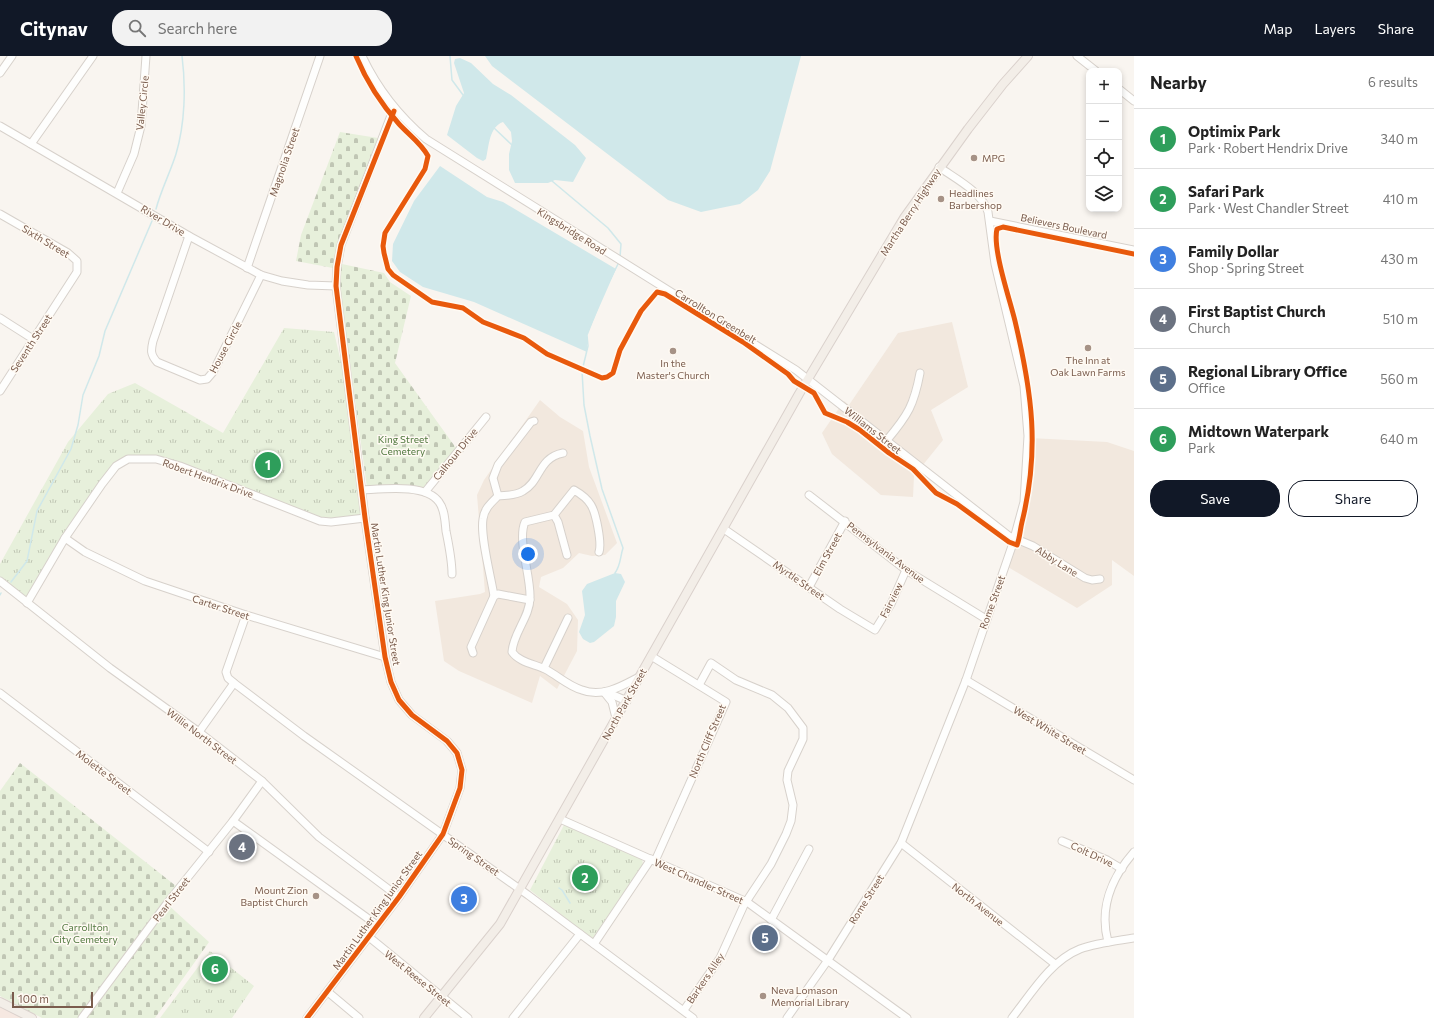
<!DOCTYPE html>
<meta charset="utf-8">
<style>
:root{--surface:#fff;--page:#f2f2f2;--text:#222;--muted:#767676;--line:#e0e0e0;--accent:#111827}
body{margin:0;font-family:Commissioner,sans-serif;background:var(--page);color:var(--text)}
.controls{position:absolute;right:12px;top:12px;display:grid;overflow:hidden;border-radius:8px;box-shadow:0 2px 6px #0003}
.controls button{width:36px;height:36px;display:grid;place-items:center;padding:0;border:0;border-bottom:1px solid var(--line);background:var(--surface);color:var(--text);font:20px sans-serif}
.scale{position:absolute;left:12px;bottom:10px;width:81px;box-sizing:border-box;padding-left:4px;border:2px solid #7a5c4d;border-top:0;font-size:11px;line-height:14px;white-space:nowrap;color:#7a5c4d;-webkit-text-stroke:3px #fffaf3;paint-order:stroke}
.you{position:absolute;left:528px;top:498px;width:14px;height:14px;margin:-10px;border:3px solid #fff;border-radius:50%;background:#1a73e8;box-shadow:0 0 0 6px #1a73e833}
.badge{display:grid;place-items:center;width:26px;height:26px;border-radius:50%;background:var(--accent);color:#fff;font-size:13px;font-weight:700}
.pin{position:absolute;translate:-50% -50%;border:2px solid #fff;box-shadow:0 1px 4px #0006}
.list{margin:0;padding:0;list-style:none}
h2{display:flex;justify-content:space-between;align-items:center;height:52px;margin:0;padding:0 16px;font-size:17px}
h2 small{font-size:13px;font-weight:400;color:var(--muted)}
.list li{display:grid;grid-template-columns:26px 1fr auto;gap:12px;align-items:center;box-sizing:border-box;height:60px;padding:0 16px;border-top:1px solid var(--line)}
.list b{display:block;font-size:15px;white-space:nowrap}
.list p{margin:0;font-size:13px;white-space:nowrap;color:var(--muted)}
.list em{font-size:13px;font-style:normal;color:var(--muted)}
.actions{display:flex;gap:8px;padding:12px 16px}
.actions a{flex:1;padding:9px 0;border:1px solid var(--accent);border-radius:16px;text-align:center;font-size:14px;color:var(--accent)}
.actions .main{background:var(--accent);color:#fff}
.icon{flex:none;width:22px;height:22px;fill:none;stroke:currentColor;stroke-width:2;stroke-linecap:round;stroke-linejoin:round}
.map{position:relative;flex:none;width:1134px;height:962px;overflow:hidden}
header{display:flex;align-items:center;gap:24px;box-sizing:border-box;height:56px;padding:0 20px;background:var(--accent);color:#fff}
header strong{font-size:19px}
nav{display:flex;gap:22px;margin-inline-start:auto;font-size:14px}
.search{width:280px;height:36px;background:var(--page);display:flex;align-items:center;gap:10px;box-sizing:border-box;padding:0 14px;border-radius:16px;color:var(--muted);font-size:15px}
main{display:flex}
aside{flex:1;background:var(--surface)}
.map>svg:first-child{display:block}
.residential{fill:#f2e8de}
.commercial{fill:#f6e8e1}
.cemetery{fill:url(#cemetery-stones)}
.park{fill:url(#park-tufts)}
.water{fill:#d0e8ea}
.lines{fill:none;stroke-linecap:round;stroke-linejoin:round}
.stream{stroke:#d0e8ea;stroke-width:1.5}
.minor-casing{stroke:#d7d1cb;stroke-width:9}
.major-casing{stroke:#dad1cc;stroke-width:10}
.minor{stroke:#fefefd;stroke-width:7}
.major{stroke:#f3eee8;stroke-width:8}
.cycleway-casing{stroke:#fffaf3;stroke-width:8}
.cycleway{stroke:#e8590c;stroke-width:5}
.poi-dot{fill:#a69286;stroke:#fffaf3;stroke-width:1.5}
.labels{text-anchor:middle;stroke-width:3;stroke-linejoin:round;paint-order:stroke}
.street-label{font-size:10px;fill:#7a5c4d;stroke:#fffaf3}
.poi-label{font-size:10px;fill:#7a5c4d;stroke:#fffaf3;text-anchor:start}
.park-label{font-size:10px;fill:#537a41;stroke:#fffaf3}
</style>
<header>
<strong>Citynav</strong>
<div class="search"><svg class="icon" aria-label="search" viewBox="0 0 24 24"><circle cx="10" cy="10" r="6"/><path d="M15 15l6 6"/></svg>Search here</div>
<nav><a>Map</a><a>Layers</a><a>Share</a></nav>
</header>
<main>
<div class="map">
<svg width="1134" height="962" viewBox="0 0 1134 962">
<defs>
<pattern id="cemetery-stones" width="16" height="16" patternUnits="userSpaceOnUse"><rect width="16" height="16" fill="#e7f0db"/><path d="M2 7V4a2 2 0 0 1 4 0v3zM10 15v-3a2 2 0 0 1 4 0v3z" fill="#c0c6b4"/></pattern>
<pattern id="park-tufts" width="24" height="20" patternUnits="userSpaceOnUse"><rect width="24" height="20" fill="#e7f0db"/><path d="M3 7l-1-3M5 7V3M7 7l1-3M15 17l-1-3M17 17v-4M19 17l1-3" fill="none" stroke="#c0c6b4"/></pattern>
</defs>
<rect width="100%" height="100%" fill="#f9f5f0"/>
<!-- residential -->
<g class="residential">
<path d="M952,266L968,331L931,354L943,384L914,420L913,441L881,439L832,398L822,377L844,345L849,349L898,277Z"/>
<path d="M540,344L560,361L583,375L589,411L617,487L605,499L592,500L579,497L563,512L541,521L539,531L567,548L578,564L577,595L557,633L540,620L532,647L459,615L444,605L435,545L480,538L485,536L477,439L484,424Z"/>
<path d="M1030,382L1107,386L1134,395V520L1112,504V529L1077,552L1008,511L1019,475Z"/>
</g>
<!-- commercial -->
<path class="commercial" d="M0,950L24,962H0Z"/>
<!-- cemetery -->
<g class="cemetery">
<path d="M340,76L378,82L339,185L333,212L296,205L301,179Z"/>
<path d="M342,208L384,217L390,226L411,240L395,307L456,392L424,432H367L339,225Z"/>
<path d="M20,707L176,830L165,846L209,886L155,962H42L0,940V735Z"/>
</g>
<!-- park -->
<g class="park">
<path d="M284,272L334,276L352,354L365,462L331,466L180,410L141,402L116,410L27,547L0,525V508L68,386L108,338L135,327L223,377Z"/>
<path d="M564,769L642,802L643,809L593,882H591L530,834Z"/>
<path d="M210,895L254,930L232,962H160Z"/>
</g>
<!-- water -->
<g class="water">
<path d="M485,0H484H801L770,115L758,134L740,148L701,156L668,144L492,10Z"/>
<path d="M460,2L471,7L493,28L511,39L575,89L586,102L573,126L555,124L548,127H515L509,114V98L512,85L511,76L503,66C489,71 489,90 486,103L483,105L477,102L447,79L456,50L464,37L454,7L455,3Z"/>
<path d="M440,110L487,141L503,146L616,213L587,279V296L474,246L423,231L400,216L392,205L393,188L414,145Z"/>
<path d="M615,517L621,518L625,526L616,545V561L614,570L594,586L590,587L583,583L579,576L585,559L582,535L587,528Z"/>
</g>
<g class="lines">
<!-- stream -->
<g class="stream">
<path d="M450,0L452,24L463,39"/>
<path d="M493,71L512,89"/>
<path d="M552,125L608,172L621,188L620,201"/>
<path d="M156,153C161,134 170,117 176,98C185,68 186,31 182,0"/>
<path d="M610,224L619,206"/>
<path d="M598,251L587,279L588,290L582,315L584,349L590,380L602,433L623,492C620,501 621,509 615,517"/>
<path d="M11,526L27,505L37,455L71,393L78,369L83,339L99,300L105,275L152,165"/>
<path d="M0,539L1,537"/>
<path d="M559,832L562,834L570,847"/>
</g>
<!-- minor casing -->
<g class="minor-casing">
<g id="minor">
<path d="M362,0C377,32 399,60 426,83L796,314L1009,480L1033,490L1085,522L1092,524L1100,523"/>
<path d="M1077,0L1096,15"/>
<path d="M0,17L12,0"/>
<path d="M1119,33L1134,45"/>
<path d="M0,70L189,180L261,219L282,225L308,229L336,230"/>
<path d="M31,88L93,0"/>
<path d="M117,137L134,98L141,70L146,0"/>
<path d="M0,158L68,197L77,205V216L0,335"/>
<path d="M990,165L1134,194"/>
<path d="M189,180L153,285C151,294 150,298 157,306L200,324L207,323L213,316L261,219"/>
<path d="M247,212L320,0"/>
<path d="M0,262L33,283"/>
<path d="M887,384C908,359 914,349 920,317"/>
<path d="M362,434C382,433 426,427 439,446C445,454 445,466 446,475C449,490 452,504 452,518"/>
<path d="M425,436L486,361"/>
<path d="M809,439L906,514L986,563"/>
<path d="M498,440L493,422L498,409L531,366L534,365"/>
<path d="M554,459L558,466L567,499"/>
<path d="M724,473L840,553L875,574L891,548L906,514"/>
<path d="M65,482L85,496L145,525L246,559L385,601"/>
<path d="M599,496C602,487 596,457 591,449C587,442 581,438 574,434L554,459L525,466C517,484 531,520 530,542C530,561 513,577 512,596C519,606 534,608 545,613C557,619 568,630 582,634C602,642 622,630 639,621"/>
<path d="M0,525L110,612L199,676L262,725L319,781L399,841"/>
<path d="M809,531L845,465"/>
<path d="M494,540C491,520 480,481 483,463C484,453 491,447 498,440C506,439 515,440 523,435C541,425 538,402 563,397"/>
<path d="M27,547L65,482L102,428L116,410L128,403H156L180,410L320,465L331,466L365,462"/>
<path d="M246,559L226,616L228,622L234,627L304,680L528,839L693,962"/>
<path d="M473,597L471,591L494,540L498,538L530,544"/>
<path d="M651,600L726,646L655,805"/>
<path d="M544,612L568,562"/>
<path d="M966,624L1134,724"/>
<path d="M604,636L612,646L616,662"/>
<path d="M606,636L627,645"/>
<path d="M0,637L209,796"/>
<path d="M199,676L234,627"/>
<path d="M560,763L747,846L907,962"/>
<path d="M233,765L377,869"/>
<path d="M1062,785L1107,804L1122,813"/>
<path d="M901,787L1055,908"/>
<path d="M771,864L809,793"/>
<path d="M369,881L468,962"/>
<path d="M1108,886C1099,852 1112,821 1134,796"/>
<path d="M594,888L651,803"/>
<path d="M328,936L359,962"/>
<path d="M684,954L720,902L744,849L771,808L786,778L791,765L793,749L787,724L788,715L803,683V672L788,652L772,639L736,624L711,607L699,629"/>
<path d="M82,962L168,846L233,765L262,725"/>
<path d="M307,962L399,841L443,778L460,732L462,714L457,697L447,685L412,659L399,644L391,626L385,601L365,462L336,230L337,211L341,189L390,62L395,53"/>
<path d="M513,962L580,878"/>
<path d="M787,962L828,904L901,787L966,624L1012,490L1024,446L1028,380L1024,330L995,208L988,156C982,136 956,123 939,111"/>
<path d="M1012,962C1031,938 1050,905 1080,893C1097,887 1116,885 1134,882"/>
</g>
</g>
<!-- major casing -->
<g class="major-casing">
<g id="major">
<path d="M0,946L32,962"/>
<path d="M424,962L500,868L799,338L904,162L968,73L1003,28L1028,0"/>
</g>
</g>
<!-- minor -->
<use href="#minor" class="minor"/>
<!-- major -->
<use href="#major" class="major"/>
<!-- cycleway casing -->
<g class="cycleway-casing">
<g id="cycleway">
<path d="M356,0C366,24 382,49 399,68C409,79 421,87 428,100L425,113L385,177L383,190L384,197L388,213L393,219L432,246L463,252L483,266L524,282L547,298L602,322L607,321L613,317L620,294L641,255L657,236L665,238L743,286L788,318L794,325L814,337L825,357L847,366L860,374L889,397L913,413L936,437L957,448L1009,486L1017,489C1020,481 1020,474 1022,466C1040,393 1032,337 1015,265C1010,244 992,192 997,173L1003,171L1134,198"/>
<path d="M307,962L399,841L443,778L460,732L462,714L457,697L447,685L412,659L399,644L391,626L385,601L365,462L336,230L337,211L341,189L394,55"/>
</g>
</g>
<!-- cycleway -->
<use href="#cycleway" class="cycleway"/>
</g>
<!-- markers -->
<g class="poi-dot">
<circle cx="974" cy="102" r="4"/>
<circle cx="941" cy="143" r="4"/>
<circle cx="1088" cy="292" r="4"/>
<circle cx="673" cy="295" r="4"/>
<circle cx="316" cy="840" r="4"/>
<circle cx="763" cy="940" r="4"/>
</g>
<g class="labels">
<!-- street labels -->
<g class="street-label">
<text transform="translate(142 47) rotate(-84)" y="4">Valley Circle</text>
<text transform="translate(284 106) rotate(-71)" y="4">Magnolia Street</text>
<text transform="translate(910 156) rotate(-57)" y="4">Martha Berry Highway</text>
<text transform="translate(163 164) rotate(31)" y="4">River Drive</text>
<text transform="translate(1064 170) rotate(12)" y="4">Believers Boulevard</text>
<text transform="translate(572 175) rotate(32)" y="4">Kingsbridge Road</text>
<text transform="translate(46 185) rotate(31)" y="4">Sixth Street</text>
<text transform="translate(716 260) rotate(32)" y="4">Carrollton Greenbelt</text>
<text transform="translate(31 287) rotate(-57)" y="4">Seventh Street</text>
<text transform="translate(225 291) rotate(-62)" y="4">House Circle</text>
<text transform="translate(873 374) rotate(38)" y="4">Williams Street</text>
<text transform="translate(455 398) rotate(-51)" y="4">Calhoun Drive</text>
<text transform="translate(208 422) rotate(20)" y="4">Robert Hendrix Drive</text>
<text transform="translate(886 496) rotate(37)" y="4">Pennsylvania Avenue</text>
<text transform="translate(827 498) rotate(-61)" y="4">Elm Street</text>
<text transform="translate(1057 505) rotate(32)" y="4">Abby Lane</text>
<text transform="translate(799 524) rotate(35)" y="4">Myrtle Street</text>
<text transform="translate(386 538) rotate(81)" y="4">Martin Luther King Junior Street</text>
<text transform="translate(891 544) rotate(-63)" y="4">Fairview</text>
<text transform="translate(992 546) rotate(-70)" y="4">Rome Street</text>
<text transform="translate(221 551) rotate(18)" y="4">Carter Street</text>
<text transform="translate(624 648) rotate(-61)" y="4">North Park Street</text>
<text transform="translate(1050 674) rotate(31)" y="4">West White Street</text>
<text transform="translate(202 680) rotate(37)" y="4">Willie North Street</text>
<text transform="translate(707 685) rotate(-67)" y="4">North Cliff Street</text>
<text transform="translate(104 716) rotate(37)" y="4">Molette Street</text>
<text transform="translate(1092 798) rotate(25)" y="4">Colt Drive</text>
<text transform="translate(474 800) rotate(35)" y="4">Spring Street</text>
<text transform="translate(699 825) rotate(24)" y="4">West Chandler Street</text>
<text transform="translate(171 843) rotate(-52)" y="4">Pearl Street</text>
<text transform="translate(866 843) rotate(-58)" y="4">Rome Street</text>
<text transform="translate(978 848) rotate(38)" y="4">North Avenue</text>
<text transform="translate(377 854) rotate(-54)" y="4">Martin Luther King Junior Street</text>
<text transform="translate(418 922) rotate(39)" y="4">West Reese Street</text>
<text transform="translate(705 922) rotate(-56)" y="4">Barkers Alley</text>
</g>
<!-- poi labels -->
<g class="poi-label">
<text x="982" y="106">MPG</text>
<text x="949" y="141">Headlines<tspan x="949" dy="12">Barbershop</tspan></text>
<text x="1088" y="308" text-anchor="middle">The Inn at<tspan x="1088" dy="12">Oak Lawn Farms</tspan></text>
<text x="673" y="311" text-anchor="middle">In the<tspan x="673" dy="12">Master's Church</tspan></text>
<text x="308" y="838" text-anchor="end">Mount Zion<tspan x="308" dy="12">Baptist Church</tspan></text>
<text x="771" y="938">Neva Lomason<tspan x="771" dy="12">Memorial Library</tspan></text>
</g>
<!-- park labels -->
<g class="park-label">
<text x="403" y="387">King Street<tspan x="403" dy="12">Cemetery</tspan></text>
<text x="85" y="875">Carrollton<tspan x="85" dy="12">City Cemetery</tspan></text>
</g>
</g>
</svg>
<div class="controls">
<button>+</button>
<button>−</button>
<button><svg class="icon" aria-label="locate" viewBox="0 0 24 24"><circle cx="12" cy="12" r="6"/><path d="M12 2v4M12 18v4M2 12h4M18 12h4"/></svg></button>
<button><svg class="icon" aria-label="layers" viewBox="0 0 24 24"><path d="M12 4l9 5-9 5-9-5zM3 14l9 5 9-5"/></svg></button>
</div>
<div class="scale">100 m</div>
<div class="you"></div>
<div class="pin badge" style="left:268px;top:409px;background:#2e9e5b">1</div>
<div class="pin badge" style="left:585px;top:822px;background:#2e9e5b">2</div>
<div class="pin badge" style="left:464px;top:843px;background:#3f7fe0">3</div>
<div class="pin badge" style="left:242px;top:791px;background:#6b7280">4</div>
<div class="pin badge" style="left:765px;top:882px;background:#5c6f8a">5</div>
<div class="pin badge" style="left:215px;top:913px;background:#2e9e5b">6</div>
</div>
<aside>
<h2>Nearby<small>6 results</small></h2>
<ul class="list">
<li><span class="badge" style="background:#2e9e5b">1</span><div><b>Optimix Park</b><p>Park · Robert Hendrix Drive</p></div><em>340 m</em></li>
<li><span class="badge" style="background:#2e9e5b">2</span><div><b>Safari Park</b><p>Park · West Chandler Street</p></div><em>410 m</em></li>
<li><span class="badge" style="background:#3f7fe0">3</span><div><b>Family Dollar</b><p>Shop · Spring Street</p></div><em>430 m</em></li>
<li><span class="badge" style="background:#6b7280">4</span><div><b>First Baptist Church</b><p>Church</p></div><em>510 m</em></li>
<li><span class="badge" style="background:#5c6f8a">5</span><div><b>Regional Library Office</b><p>Office</p></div><em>560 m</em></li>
<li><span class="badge" style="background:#2e9e5b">6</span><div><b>Midtown Waterpark</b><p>Park</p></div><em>640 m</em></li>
</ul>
<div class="actions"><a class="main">Save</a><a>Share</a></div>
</aside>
</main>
